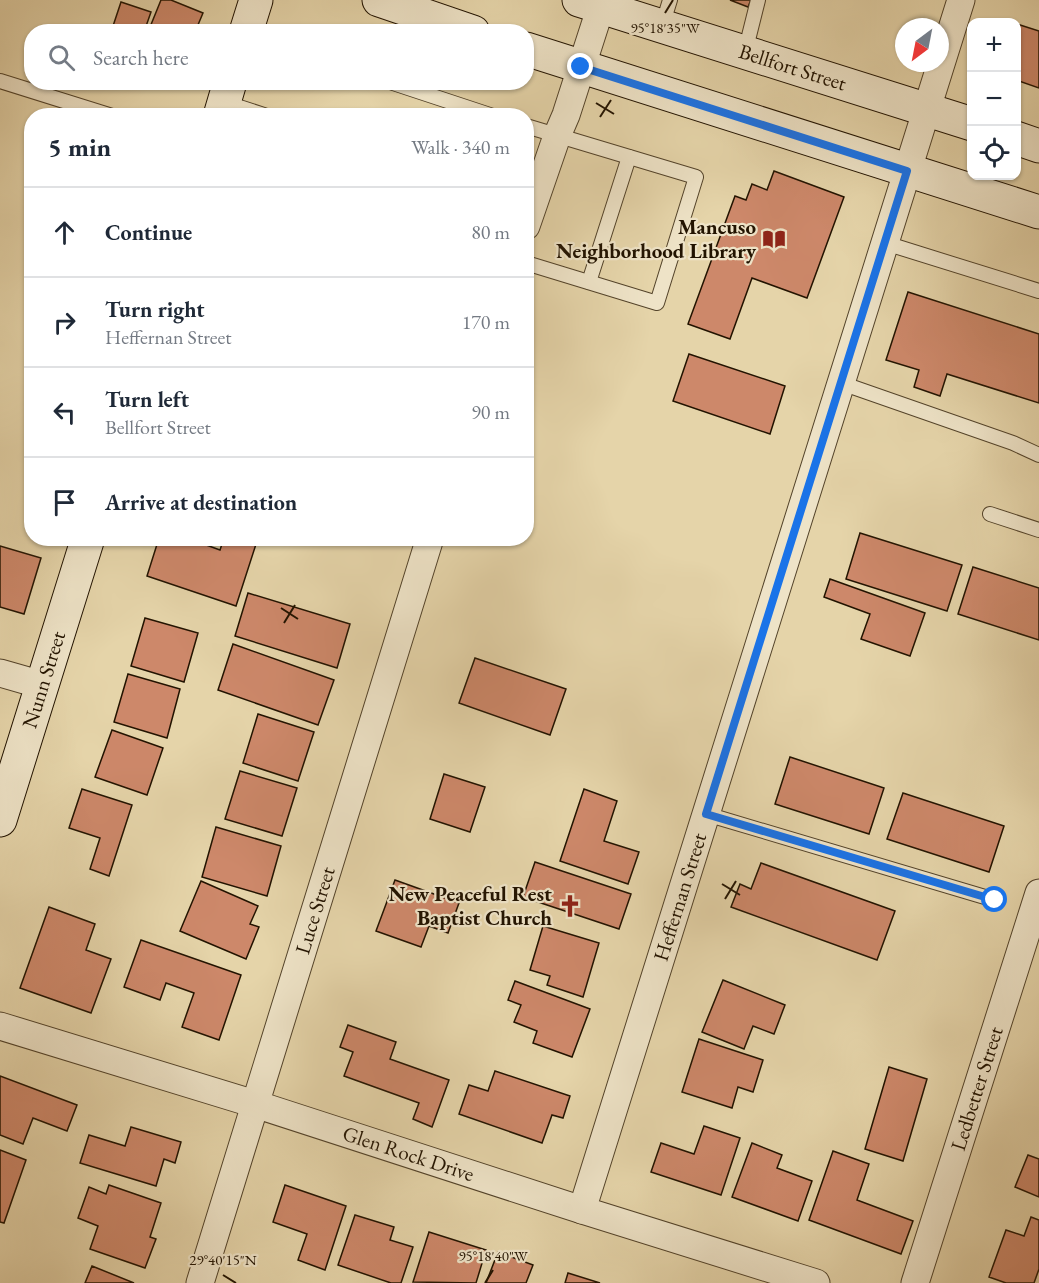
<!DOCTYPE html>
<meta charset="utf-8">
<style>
:root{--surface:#fff;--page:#f6f6f7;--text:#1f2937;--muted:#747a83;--line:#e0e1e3}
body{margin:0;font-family:"EB Garamond",serif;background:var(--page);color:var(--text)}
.controls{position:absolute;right:18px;top:18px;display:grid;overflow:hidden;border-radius:12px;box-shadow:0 2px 4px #0004}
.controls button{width:54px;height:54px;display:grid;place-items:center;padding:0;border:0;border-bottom:2px solid var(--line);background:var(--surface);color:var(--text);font:30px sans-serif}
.compass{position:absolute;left:895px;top:18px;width:54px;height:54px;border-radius:50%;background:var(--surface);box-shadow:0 2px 4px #0004;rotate:212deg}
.stop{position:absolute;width:18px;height:18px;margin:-14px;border:4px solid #1a73e8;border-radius:50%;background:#fff}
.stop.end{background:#1a73e8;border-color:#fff;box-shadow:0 2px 6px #0008}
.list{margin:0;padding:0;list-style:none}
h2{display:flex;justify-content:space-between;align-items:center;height:78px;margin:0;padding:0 24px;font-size:26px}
h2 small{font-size:20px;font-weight:400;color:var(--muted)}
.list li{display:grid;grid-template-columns:39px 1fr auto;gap:18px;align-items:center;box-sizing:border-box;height:90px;padding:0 24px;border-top:2px solid var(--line)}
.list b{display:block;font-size:22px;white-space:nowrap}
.list p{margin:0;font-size:20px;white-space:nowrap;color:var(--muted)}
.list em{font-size:20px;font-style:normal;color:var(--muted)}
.icon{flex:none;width:33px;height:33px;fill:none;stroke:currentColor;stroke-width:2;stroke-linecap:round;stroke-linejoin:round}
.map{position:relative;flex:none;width:1039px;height:1283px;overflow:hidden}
.search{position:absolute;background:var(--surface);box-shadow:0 2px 4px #0004;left:24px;top:24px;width:510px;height:66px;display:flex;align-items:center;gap:15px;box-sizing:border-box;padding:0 21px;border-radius:24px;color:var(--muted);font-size:22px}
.panel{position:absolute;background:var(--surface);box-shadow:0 2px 4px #0004;left:24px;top:108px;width:510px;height:438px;border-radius:24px}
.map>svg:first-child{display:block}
.building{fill:#cd886a;stroke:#221300;stroke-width:1.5}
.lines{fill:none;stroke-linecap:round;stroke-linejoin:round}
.lane-casing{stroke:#53432a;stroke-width:16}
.street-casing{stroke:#53432a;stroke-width:29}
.secondary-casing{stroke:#221300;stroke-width:35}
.lane{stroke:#eee3c7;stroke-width:14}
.street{stroke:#eee3c7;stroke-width:27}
.secondary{stroke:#eee3c7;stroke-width:33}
.route{stroke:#1a73e8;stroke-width:8}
.ticks{fill:none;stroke:#221300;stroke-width:2}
.labels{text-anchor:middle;stroke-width:4.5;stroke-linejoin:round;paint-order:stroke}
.street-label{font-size:21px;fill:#221300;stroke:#eee3c7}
.poi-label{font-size:21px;font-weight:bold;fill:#221300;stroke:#eee3c7;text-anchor:end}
.ticks-label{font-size:15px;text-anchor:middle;fill:#221300;stroke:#eee3c7;stroke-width:4.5;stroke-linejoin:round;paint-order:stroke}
</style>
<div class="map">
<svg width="1039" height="1283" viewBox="0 0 1039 1283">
<rect width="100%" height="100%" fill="#e5d4a9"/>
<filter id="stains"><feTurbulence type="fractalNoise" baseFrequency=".00333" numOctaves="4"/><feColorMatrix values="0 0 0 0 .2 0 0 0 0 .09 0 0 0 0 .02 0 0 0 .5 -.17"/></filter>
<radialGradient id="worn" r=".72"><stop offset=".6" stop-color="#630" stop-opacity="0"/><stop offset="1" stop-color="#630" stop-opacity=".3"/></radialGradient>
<!-- building -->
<g class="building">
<path d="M161,0H171L203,13L195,32H148Z"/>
<path d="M730,0H751L748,7Z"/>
<path d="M121,2L151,12L144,32H129L113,26Z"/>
<path d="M1017,24L1039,31V88L1016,80Z"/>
<path d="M774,171L844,197L807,298L752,278L730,339L688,324L735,196L746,200L752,184L767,190Z"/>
<path d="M908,292L1039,334V403L947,374L940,396L914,387L919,370L886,360Z"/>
<path d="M689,354L785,386L770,434L673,401Z"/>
<path d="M860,533L962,565L947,611L846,579Z"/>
<path d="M159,538H187L220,550L224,538H258L236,606L147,576Z"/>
<path d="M0,546L41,558L24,614L0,607Z"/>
<path d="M973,567L1039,588V640L958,614Z"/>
<path d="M830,579L925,613L910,656L861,639L870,614L824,597Z"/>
<path d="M248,593L350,624L337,668L235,636Z"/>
<path d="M145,618L198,633L184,682L131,666Z"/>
<path d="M233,644L334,680L318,725L218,690Z"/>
<path d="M475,658L566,689L550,735L459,703Z"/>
<path d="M128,674L180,689L167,738L114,722Z"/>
<path d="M258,714L314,732L298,781L243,763Z"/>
<path d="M112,730L163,748L147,795L95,777Z"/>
<path d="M790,757L884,788L869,834L775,804Z"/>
<path d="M240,771L297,788L282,836L225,819Z"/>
<path d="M444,774L485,787L470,832L430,819Z"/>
<path d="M82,789L132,805L109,876L90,869L100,838L69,828Z"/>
<path d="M584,789L617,801L604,841L639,852L628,884L560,861Z"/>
<path d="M903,793L1004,826L989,872L887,839Z"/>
<path d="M216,827L281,846L267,896L202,877Z"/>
<path d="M535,862L631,894L619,929L523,897Z"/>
<path d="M761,863L895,911L877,960L731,907L740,884L751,889Z"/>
<path d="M395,880L459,903L448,933L429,926L421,947L376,931Z"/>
<path d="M201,881L258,906L250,924L259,927L246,959L180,931Z"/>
<path d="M49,907L95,924L86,950L111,959L91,1013L20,988Z"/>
<path d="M543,926L599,943L583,997L547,985L550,976L530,970Z"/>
<path d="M141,940L241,975L219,1040L182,1027L194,993L166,983L160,1000L124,987Z"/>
<path d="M723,980L785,1005L774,1034L753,1026L744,1049L702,1032Z"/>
<path d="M515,981L590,1009L572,1057L533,1043L537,1031L514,1022L521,1005L508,1000Z"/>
<path d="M348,1025L396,1042L390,1059L449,1080L432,1127L413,1119L419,1103L344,1076L353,1052L340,1047Z"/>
<path d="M699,1039L763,1060L753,1092L738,1087L732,1108L682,1092Z"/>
<path d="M889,1067L927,1079L903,1161L865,1149Z"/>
<path d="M495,1071L570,1096L563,1118L552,1115L542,1143L459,1114L469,1085L488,1091Z"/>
<path d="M0,1076L77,1105L67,1131L33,1118L23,1144L0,1135Z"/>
<path d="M704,1126L740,1138L721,1195L651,1172L661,1143L694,1154Z"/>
<path d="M131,1127L181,1142L175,1163L164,1159L156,1186L80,1163L89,1135L125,1146Z"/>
<path d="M752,1143L782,1155L777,1168L812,1181L798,1221L732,1197Z"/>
<path d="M0,1150L26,1160L4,1223L0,1222Z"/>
<path d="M833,1151L869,1164L857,1200L913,1221L901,1254L809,1220Z"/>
<path d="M1028,1155L1039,1159V1197L1015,1187Z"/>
<path d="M109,1185L161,1203L150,1237L156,1239L145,1268L90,1249L98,1226L78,1218L89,1187L106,1194Z"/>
<path d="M285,1185L346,1206L325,1270L298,1260L307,1234L273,1222Z"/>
<path d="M355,1215L394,1227L390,1240L413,1247L401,1283H391L338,1265Z"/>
<path d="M1031,1217L1039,1220V1269L1034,1283H1006L989,1277L1006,1230L1024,1236Z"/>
<path d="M429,1232L486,1250L476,1283L413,1282Z"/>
<path d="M498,1252L533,1265L526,1283H486Z"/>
<path d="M92,1266L134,1283H85Z"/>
<path d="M568,1273L600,1283H565Z"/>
</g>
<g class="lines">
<!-- lane casing -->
<g class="lane-casing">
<g id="lane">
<path d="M662,26L670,0"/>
<path d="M745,52L758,0"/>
<path d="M0,81L112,116"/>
<path d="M390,82L493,116"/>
<path d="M224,102L267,116"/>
<path d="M526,126L696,177L657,303L526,263"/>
<path d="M885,243L1039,291"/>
<path d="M589,282L629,157"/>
<path d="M841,383L1013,443L1039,455"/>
<path d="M990,514L1039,530"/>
<path d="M706,814L995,900"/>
</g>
</g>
<!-- street casing -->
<g class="street-casing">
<g id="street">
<path d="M526,226L557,136L566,115L603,0"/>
<path d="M0,673L42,685"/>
<path id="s1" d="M0,1026L255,1104L582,1210L816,1283"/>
<path id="s2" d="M582,1210L961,0"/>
<path id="s3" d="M200,1283L430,538"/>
<path id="s4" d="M915,1283L1039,893"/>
</g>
</g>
<!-- secondary casing -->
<g class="secondary-casing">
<g id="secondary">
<path d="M379,0L473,32"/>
<path id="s5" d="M579,0L972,124"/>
<path d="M246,32L256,0"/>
<path d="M526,49L1039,212"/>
<path d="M220,116L230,82"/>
<path d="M1016,138L1039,146"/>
<path id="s6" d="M0,820L88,538"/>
</g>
</g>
<!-- lane -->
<use href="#lane" class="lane"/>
<!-- street -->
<use href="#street" class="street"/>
<!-- secondary -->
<use href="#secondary" class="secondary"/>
</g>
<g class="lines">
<!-- route -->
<path class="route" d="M581,67L907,171L706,814L995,900"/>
</g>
<!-- ticks -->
<path class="ticks" d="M665,13L673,0M596,103L614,114M600,117L611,100M281,608L298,619M284,623L295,605M722,884L740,895M725,899L736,881M223,1275L236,1283M485,1283L493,1270"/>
<!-- icons -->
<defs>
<g id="library-bare" transform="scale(1.8)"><path d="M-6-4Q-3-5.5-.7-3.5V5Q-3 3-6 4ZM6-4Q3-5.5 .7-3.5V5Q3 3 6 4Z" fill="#8f2418" stroke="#eee3c7" stroke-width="2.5" paint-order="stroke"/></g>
<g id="church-bare" transform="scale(1.8)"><path d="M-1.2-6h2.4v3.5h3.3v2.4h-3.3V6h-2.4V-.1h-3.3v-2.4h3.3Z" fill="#8f2418" stroke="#eee3c7" stroke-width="2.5" paint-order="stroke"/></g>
</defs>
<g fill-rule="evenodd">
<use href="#library-bare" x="774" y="239"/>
<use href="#church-bare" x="570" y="906"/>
</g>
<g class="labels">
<!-- street labels -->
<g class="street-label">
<text dy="7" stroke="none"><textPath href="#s5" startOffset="224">Bellfort Street</textPath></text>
<text dy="7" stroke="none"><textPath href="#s6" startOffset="147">Nunn Street</textPath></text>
<text dy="7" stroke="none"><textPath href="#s2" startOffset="328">Heffernan Street</textPath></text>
<text dy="7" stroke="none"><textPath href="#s3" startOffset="390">Luce Street</textPath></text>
<text dy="7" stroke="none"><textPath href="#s4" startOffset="204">Ledbetter Street</textPath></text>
<text dy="7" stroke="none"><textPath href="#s1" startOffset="428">Glen Rock Drive</textPath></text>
</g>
<!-- poi labels -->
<g class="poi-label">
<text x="756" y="234">Mancuso<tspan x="756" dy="24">Neighborhood Library</tspan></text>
<text x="552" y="901">New Peaceful Rest<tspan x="552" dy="24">Baptist Church</tspan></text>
</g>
</g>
<g class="ticks-label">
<text x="665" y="33">95°18'35"W</text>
<text x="493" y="1261">95°18'40"W</text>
<text x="223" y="1265">29°40'15"N</text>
</g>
<rect width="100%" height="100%" filter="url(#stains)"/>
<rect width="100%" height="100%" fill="url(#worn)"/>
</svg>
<div class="controls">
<button>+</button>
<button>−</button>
<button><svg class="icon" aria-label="locate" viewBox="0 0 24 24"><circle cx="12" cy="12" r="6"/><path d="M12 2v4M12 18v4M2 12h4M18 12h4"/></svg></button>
</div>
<svg class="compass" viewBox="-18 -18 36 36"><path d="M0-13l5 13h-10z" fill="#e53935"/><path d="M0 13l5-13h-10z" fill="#747a83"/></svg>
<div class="stop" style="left:995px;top:900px"></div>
<div class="stop end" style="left:581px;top:67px"></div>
<div class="search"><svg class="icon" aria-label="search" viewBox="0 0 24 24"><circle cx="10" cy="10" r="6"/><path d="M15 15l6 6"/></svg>Search here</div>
<section class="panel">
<h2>5 min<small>Walk · 340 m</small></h2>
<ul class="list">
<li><svg class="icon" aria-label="ahead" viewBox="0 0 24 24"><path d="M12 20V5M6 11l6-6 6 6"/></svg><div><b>Continue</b></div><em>80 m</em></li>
<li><svg class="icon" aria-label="right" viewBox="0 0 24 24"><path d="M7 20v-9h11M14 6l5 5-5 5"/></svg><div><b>Turn right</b><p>Heffernan Street</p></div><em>170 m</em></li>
<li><svg class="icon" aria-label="left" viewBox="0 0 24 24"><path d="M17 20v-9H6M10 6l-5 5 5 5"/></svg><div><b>Turn left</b><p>Bellfort Street</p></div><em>90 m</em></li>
<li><svg class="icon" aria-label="arrive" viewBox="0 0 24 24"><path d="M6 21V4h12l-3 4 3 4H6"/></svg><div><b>Arrive at destination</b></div></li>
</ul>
</section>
</div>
